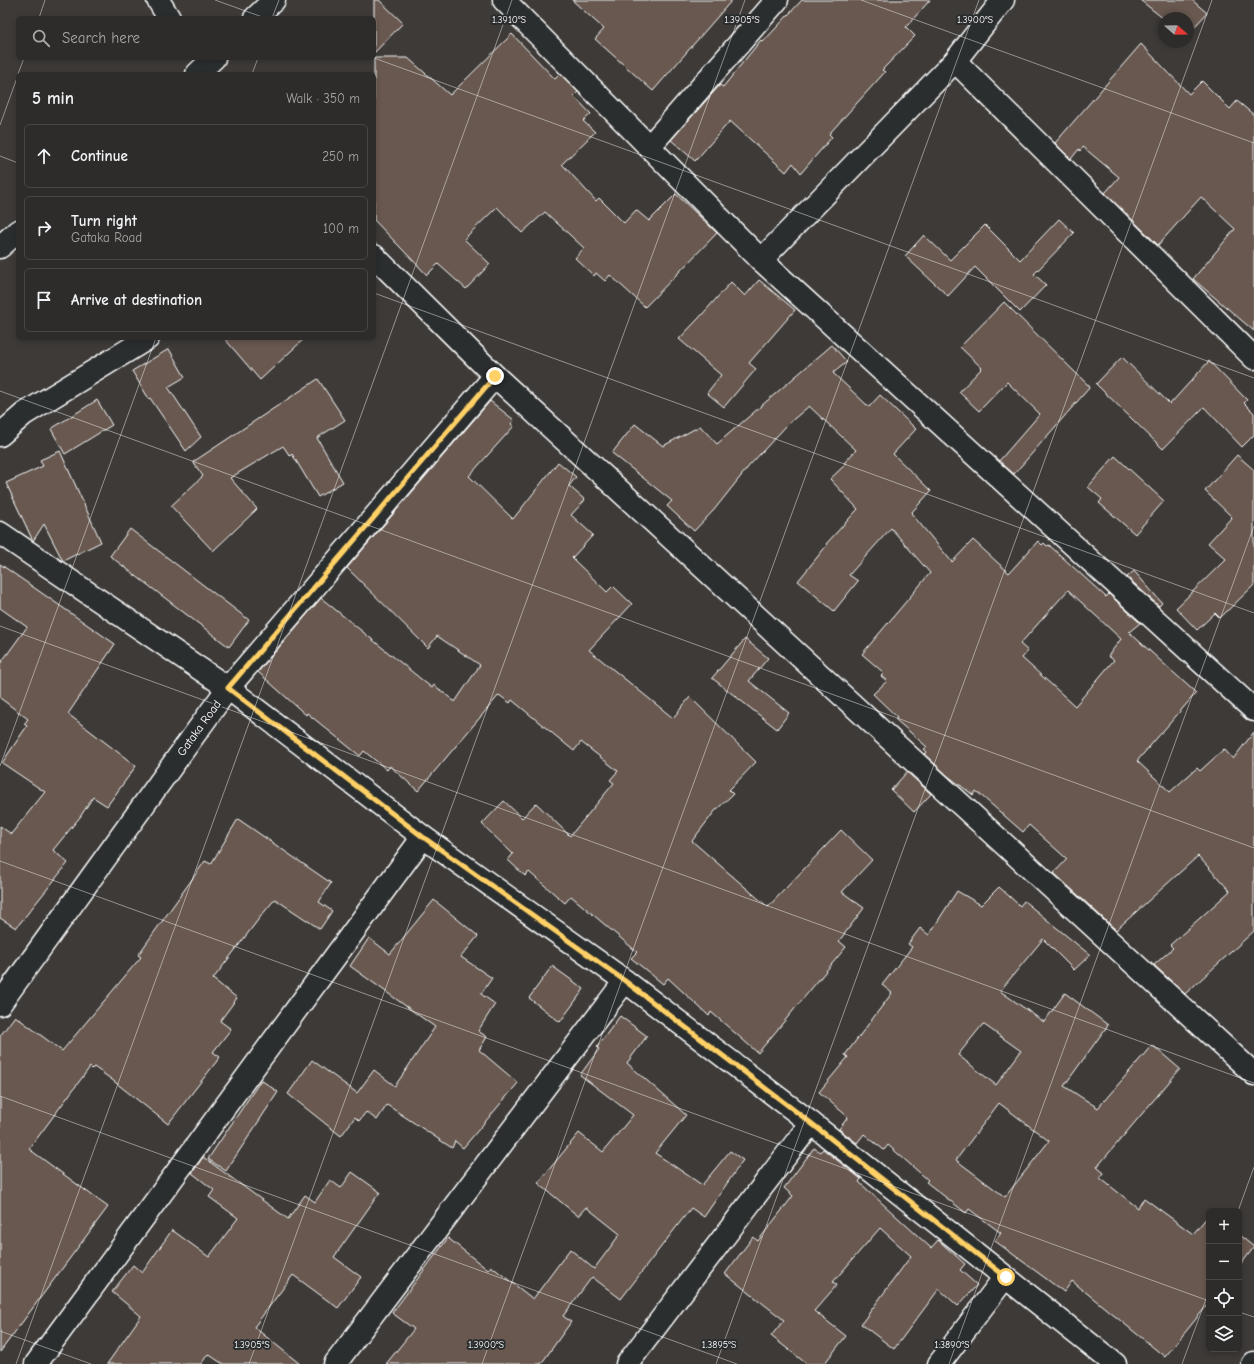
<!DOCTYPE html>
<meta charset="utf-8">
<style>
:root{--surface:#2e2c2a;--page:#3a3836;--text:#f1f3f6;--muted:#a7a7a8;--line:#494847}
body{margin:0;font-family:"Comic Neue",sans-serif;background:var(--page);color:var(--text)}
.controls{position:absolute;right:12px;bottom:12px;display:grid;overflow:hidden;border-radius:6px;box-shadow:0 2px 6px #0003}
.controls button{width:36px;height:36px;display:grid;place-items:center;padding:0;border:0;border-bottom:1px solid var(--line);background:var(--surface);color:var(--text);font:20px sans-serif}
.compass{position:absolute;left:1158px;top:12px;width:36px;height:36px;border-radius:50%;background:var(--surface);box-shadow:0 2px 6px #0003;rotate:110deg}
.stop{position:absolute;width:12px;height:12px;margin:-9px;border:3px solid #ffd166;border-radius:50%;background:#fff}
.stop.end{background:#ffd166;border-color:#fff;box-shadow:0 1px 4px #0008}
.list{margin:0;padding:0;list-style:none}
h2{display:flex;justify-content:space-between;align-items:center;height:52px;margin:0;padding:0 16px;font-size:17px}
h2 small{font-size:13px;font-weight:400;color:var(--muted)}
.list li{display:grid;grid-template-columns:26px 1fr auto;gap:12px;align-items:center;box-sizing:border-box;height:64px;margin:0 8px 8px;padding:0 8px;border:1px solid var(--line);border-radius:6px}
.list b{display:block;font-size:15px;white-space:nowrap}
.list p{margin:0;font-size:13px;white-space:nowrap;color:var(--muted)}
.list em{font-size:13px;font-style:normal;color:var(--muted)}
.icon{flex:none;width:22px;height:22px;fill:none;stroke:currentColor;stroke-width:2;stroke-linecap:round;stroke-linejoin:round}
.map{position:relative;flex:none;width:1254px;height:1364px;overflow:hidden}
.search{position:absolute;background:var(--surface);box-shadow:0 2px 6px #0003;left:16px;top:16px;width:360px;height:44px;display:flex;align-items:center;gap:10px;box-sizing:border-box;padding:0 14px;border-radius:6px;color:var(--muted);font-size:15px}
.panel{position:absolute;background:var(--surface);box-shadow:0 2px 6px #0003;left:16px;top:72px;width:360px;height:268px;border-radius:6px}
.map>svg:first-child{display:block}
.building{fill:#685950;stroke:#fff;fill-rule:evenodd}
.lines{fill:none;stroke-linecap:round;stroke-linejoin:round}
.street-casing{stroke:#fff;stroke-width:25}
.secondary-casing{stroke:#fff;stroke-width:25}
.street{stroke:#2a2d2e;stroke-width:22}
.secondary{stroke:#2a2d2e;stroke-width:22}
.route{stroke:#ffd166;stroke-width:5}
.ticks{fill:none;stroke:#fff;stroke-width:1;stroke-opacity:0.45}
.labels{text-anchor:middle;stroke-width:4;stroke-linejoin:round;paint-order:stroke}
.street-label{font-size:12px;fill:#fff;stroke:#2a2d2e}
.ticks-label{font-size:10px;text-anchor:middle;fill:#fff;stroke:#2a2d2e;stroke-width:4;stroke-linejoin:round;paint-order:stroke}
</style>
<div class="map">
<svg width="1254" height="1364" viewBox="0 0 1254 1364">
<rect width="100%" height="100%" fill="#3d3a38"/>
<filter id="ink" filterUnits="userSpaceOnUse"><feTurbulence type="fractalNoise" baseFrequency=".025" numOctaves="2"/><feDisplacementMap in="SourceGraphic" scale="8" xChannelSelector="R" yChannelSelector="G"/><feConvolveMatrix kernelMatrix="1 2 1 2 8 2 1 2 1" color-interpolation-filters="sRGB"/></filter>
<g filter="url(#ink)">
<!-- building -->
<g class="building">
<path d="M374,0H379L403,23L374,53Z"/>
<path d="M572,0H732L653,91L595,39L604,29Z"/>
<path d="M802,0H930L906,27L915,36L882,70L885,72L829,134L832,137L801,173L793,163L786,172L730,121L695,161L671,140L720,85L723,87L761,40L763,42Z"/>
<path d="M1140,0H1192L1207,13L1188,34V18L1164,19Z"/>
<path d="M512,34L555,79L560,74L578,92L574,96L591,114L583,121L595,132L562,164L596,201L599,198L624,223L636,210L649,221L676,194L717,233L645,307L610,275L605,281L596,273L594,276L575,258L584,248L545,212L522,233L497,207L464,239L490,264L466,289L438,264L427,275L374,220V58H408L450,95Z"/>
<path d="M1141,44L1189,94L1202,81L1230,109L1237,101L1254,115V331L1193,279L1235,229L1201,197L1158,245L1105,193L1119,177L1083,147L1080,151L1079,149L1071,159L1055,143Z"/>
<path d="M1059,219L1074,233L1034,274L1046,285L1020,312L975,267L948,296L905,256L924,235L950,260L985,225L1020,260Z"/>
<path d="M759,280L795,310L749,363L756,369L724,407L707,393L721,375L679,339L699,318L731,282L745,296Z"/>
<path d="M1004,302L1090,387L1014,474L999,461L1040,414L1007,382L979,411L959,392L982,368L960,347Z"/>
<path d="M224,338H305L260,380Z"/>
<path d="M832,345L847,362L833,373L869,407L880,395L916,429L893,454L931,491L911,513L952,562L973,540L1009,573L1038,541L1042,545L1044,543L1047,546L1049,545L1106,597L1109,594L1140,623L1129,632L1196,693L1137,761L1170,792L1197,768L1200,771L1224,749L1233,759L1254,732V931L1185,994L1154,965L1173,948L1170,945L1230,891L1198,856L1116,930L1054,873L1067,859L1029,825L1023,832L976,791L973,795L948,776L924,754L927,752L924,749L927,747L895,719L897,717L873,694L887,681L881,676L884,673L862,654L930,573L891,528L849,575L858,581L834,611L798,581L827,545L826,544L858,509L830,479L846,464L844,463L856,450L809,406L788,424L749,466L714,510L694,531L667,506L672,501L612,453L635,424L663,446L700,426L717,444ZM1068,590L1121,639L1108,656L1114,660L1075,706L1022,658L1028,651L1020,644Z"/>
<path d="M169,349L185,377L168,387L201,437L186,451L150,398L149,399L132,371Z"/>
<path d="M1122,357L1170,404L1209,361L1247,400L1244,403L1254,413V435L1242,447L1204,407L1163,449L1096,384Z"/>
<path d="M318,379L345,420L317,438L343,482L318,497L292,454L290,456L283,446L230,478L257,509L213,551L171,506L203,476L193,462Z"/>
<path d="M97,400L112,425L65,454L51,429Z"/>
<path d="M490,401L514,420L511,424L514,426L469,476L513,519L558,462L576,477L569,486L585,500L571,515L593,535L572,558L607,592L613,586L632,604L589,650L673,718L690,697L756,762L729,790L733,794L715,811L692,841L768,907L841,830L872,860L842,892L864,908L839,941L846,947L758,1053L711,1012L709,1016L668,978L663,984L631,958L637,952L571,896L565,903L529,872L525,876L508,860L513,854L482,824L504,801L522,818L536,803L570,836L614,783L610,780L618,771L581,742L574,751L512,700L510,703L499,695L418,791L390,766L387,770L364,751L360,756L307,713L306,715L258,672L321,598L432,688L434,685L455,702L480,665L437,636L428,648L347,568Z"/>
<path d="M60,451L101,542L63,561L44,524L33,541L6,483L43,466L40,460Z"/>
<path d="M1237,455L1254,470V585L1220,618L1215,613L1197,630L1176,608L1226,559L1208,543L1232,517L1205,491Z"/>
<path d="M1115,456L1164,501L1135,534L1099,503L1102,499L1088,487Z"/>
<path d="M130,529L249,620L229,647L110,556Z"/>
<path d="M0,564L115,644L68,714L136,766L107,806L93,797L80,817L53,850L68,863L16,928L0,918V826L11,834L45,792L2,763L27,726L24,724L28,719L0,698V664L27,627L0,608Z"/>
<path d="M1134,571L1162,603L1159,606L1127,577Z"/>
<path d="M745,639L768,658L749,681L789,713L777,729L712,678Z"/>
<path d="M907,772L931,794L914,812L891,790Z"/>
<path d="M238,819L331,883L319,902L332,911L320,929L275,899L261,916L213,979L237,998L220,1021L231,1029L213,1052L220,1057L168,1124L111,1079L94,1067L92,1069L90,1067L29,1149L108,1207L0,1352V1036L15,1016L62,1051L141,957L138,955L205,861L211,864Z"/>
<path d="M999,887L1020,906L1024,901L1090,955L1074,970L1043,939L1000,991L1044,1022L1065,993L1108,1025L1064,1086L1098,1108L1152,1045L1180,1069L1097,1167L1104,1173L1100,1178L1138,1208L1144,1198L1193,1234L1209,1215V1303L1165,1357L1072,1281L1064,1292L995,1241L1001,1233L969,1209L966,1213L926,1182L928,1180L888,1145L884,1150L864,1134L857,1143L839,1129L848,1117L819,1092L848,1057L845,1055L892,993L882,985L912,947L908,944L920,928L929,935L957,891L981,905ZM983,1024L1021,1051L996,1085L958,1055ZM999,1103L1049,1141L1005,1197L956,1160Z"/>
<path d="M434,900L478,936L461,957L492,978L481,994L495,1004L478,1031L487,1037L479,1050L518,1083L463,1148L455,1141L452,1148L387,1105L377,1120L366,1112L359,1121L355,1117L341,1136L288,1094L312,1060L357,1093L374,1070L395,1086L435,1027L350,966L369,938L390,954Z"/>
<path d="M552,966L584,989L560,1022L529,998Z"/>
<path d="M620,1016L647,1036L627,1063L686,1115L655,1153L702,1185L730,1151L743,1160L704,1217L691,1208L621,1299L592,1277L563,1316L571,1322L541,1364H386L414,1329L392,1313L448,1238L488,1270L491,1266L533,1299L570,1249L594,1269L620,1234L586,1207L578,1216L538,1183L579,1133L603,1152L633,1115L580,1075L599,1049L597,1047Z"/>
<path d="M261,1080L278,1092L226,1171L208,1159Z"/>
<path d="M814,1148L820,1152L823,1149L861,1179L859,1182L931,1248L938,1240L965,1264L960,1270L977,1285L958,1306L939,1289L894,1349L861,1324L911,1256L880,1228L833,1282L837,1285L814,1311L846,1336L824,1364H807L771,1336L784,1320L725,1274L753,1237L758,1241L793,1196L784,1188Z"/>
<path d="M203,1157L288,1219L305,1195L315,1202L330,1180L341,1188L352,1172L380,1192L334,1257L361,1277L338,1308L293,1275L254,1327L300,1364H223L208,1354L201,1364H107L141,1316L112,1292L133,1265L142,1273L172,1230L209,1257L238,1218L209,1197L214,1190L192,1173Z"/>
<path d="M1239,1235L1254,1247L1239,1267Z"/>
</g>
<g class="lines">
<!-- street casing -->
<g class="street-casing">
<g id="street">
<path d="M158,0L169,18"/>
<path d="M504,0L761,260L1254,710"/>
<path d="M255,18L274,0"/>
<path d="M955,61L1254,358"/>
<path d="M197,74L214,58"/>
<path d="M649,147L777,0"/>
<path d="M0,247L18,231"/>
<path d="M374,256L495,376L1254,1074"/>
<path d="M761,260L955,61L1003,0"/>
<path d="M0,435L24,414L148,338"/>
<path d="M0,533L228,688L423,837L625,981L811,1123L1115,1364"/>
<path d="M0,1004L228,688L495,376"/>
<path d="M36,1364L423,837"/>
<path d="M335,1364L625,981"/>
<path d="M627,1364L811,1123"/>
<path d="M939,1364L1005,1277"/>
</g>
</g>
<!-- secondary casing -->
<g class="secondary-casing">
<path id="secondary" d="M1253,1364L1254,1363"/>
</g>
<!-- street -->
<use href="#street" class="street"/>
<!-- secondary -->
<use href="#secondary" class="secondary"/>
</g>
</g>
<g class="lines" filter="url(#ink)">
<!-- route -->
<path class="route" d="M495,376L228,688L423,837L625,981L811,1123L1006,1277"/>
</g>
<!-- ticks -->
<path class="ticks" d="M215,0L265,18M861,0L1254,143M39,18L45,0M272,18L279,0M374,58L1254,378M18,74L24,58M252,74L258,58M0,125L18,75M0,156L18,163M374,293L1254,613M0,391L1254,848M0,626L1254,1083M0,766L156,338M0,861L1209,1301M0,1096L737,1364M1238,1211L1254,1167M1239,1312L1254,1317M0,1331L91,1364M16,1364L512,0M249,1364L745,0M482,1364L979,0M716,1364L1212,0M949,1364L1254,526M1182,1364L1209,1291"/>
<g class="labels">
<!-- street labels -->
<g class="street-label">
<text transform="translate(199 728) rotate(-54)" y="4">Gataka Road</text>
</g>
</g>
<g class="ticks-label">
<text x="509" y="23">1.3910°S</text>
<text x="742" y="23">1.3905°S</text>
<text x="975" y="23">1.3900°S</text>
<text x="252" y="1348">1.3905°S</text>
<text x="486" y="1348">1.3900°S</text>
<text x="719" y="1348">1.3895°S</text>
<text x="952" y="1348">1.3890°S</text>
</g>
</svg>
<div class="controls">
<button>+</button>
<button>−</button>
<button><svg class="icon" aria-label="locate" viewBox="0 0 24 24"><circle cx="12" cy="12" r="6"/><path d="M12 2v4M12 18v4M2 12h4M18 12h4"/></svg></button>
<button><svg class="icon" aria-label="layers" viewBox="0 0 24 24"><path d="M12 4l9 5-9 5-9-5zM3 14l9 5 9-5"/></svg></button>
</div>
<svg class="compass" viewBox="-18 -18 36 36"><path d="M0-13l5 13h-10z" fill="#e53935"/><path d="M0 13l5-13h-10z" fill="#a7a7a8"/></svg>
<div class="stop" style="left:1006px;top:1277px"></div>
<div class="stop end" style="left:495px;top:376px"></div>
<div class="search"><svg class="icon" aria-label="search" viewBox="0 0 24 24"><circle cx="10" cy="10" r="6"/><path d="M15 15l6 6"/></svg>Search here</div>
<section class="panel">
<h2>5 min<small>Walk · 350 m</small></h2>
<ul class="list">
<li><svg class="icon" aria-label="ahead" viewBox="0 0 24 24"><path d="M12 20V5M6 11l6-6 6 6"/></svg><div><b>Continue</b></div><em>250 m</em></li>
<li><svg class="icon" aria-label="right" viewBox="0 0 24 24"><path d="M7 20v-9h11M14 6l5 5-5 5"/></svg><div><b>Turn right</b><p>Gataka Road</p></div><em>100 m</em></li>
<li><svg class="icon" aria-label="arrive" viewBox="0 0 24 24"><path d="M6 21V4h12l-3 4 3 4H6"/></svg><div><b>Arrive at destination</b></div></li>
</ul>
</section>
</div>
